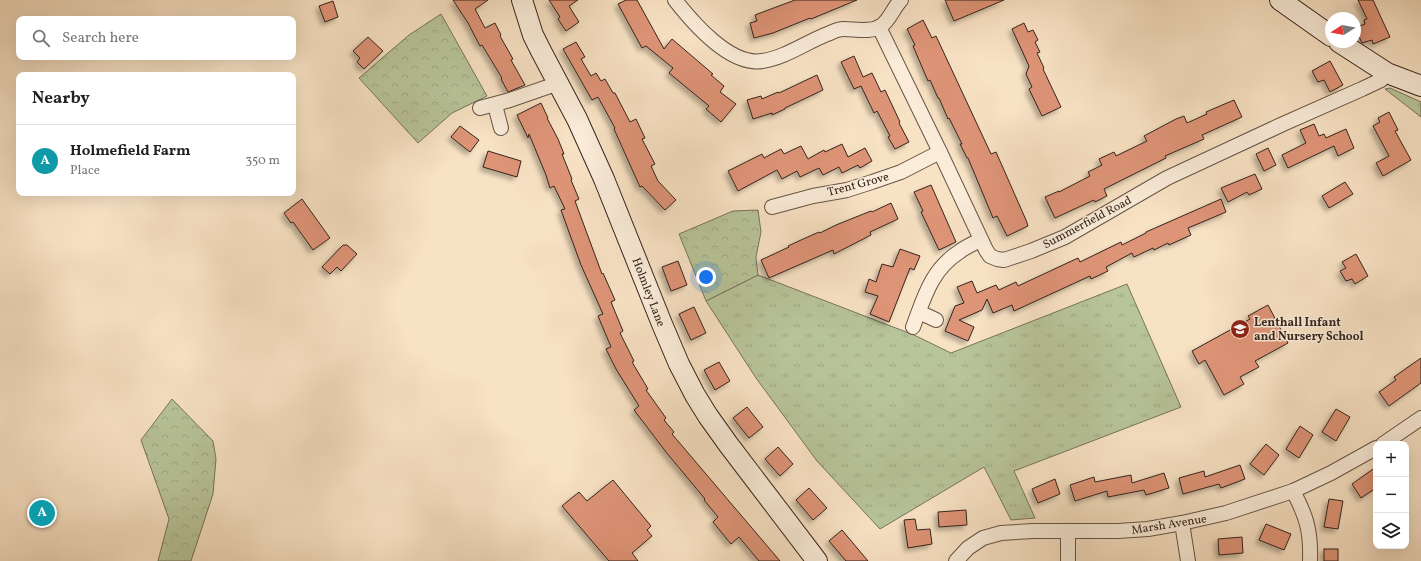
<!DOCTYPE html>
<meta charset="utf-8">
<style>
:root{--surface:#fff;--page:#f6f6f6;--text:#222;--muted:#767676;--line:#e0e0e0;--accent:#b45309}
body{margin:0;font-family:Vollkorn,serif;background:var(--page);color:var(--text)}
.controls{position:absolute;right:12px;bottom:12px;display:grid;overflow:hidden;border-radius:8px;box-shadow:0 4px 16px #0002}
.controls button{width:36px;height:36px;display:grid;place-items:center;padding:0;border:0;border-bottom:1px solid var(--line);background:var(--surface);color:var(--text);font:20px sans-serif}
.compass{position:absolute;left:1325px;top:12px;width:36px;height:36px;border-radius:50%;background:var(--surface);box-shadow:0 4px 16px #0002;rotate:259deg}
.you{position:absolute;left:706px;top:277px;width:14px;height:14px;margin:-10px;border:3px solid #fff;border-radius:50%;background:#1a73e8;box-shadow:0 0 0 6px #1a73e833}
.badge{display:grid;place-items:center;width:26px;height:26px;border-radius:50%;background:var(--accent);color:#fff;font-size:13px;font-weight:700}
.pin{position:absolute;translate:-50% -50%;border:2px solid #fff;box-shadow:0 1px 4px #0006}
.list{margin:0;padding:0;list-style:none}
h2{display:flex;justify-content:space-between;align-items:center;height:52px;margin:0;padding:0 16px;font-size:17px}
h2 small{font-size:13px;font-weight:400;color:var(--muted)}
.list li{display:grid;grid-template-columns:26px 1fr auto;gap:12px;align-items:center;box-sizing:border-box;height:72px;padding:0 16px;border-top:1px solid var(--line)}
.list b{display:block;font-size:15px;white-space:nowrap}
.list p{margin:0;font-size:13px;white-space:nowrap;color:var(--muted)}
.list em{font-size:13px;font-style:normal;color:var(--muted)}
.icon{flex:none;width:22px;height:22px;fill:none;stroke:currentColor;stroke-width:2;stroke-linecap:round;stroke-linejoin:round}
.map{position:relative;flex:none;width:1421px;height:561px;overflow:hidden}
.search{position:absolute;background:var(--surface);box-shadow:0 4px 16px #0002;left:16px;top:16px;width:280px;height:44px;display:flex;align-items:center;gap:10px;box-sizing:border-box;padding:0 14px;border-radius:8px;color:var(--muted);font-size:15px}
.panel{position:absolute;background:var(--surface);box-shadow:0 4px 16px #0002;left:16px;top:72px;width:280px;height:124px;border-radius:8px}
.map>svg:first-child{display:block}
.grass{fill:url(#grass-tufts);stroke:#76745a}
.forest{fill:url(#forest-crowns);stroke:#76745a}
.building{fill:#de9477;stroke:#35241c;filter:url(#shadow)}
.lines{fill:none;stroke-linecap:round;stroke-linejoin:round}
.street-casing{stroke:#665446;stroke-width:16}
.secondary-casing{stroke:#35241c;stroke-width:22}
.street{stroke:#faecd9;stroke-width:14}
.secondary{stroke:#faecd9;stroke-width:20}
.labels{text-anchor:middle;stroke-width:3;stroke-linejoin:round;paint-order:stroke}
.street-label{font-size:12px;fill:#35241c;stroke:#faecd9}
.poi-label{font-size:12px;font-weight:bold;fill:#35241c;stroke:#faecd9;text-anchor:start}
</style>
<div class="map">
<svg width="1421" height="561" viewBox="0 0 1421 561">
<defs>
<pattern id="grass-tufts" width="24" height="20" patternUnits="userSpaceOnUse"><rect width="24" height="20" fill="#b8c499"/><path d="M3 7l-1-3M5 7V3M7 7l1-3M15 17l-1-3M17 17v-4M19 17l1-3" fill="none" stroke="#9fa883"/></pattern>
<pattern id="forest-crowns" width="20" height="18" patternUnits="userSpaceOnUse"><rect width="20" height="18" fill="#b8c499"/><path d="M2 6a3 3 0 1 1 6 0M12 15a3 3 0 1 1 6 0" fill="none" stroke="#9fa883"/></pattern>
<filter id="shadow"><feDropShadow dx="-3.5" dy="3.5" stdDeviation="2" flood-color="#0004"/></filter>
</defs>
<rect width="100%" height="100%" fill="#f8e2c4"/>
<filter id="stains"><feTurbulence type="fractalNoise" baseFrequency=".005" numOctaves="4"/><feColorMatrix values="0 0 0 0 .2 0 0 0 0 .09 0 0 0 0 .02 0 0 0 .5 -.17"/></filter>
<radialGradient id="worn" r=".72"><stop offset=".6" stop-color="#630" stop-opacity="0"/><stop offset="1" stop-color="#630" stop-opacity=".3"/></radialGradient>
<!-- grass -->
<g class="grass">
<path d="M1390,88L1421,102V117L1385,89Z"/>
<path d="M758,275L914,335L951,353L1127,284L1181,407L1014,471L1035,518L1011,520L984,467L880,529L817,461L756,378L706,301Z"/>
</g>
<!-- forest -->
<g class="forest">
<path d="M441,14L487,96L452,113L418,143L359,78L409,35Z"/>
<path d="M758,210L761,232L756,257L758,275L706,301L679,234L733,211Z"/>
<path d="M172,399L213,441L216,459L213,494L191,561H158L169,519L141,440Z"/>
</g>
<!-- building -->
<g class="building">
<path d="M453,0H488L475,9L485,28L495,23L501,35L500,36L513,59L511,60L525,85L508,92L501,79L502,78L482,45L480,46L468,23Z"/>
<path d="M549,0H578L569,6L579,22L566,31L558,19L560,17Z"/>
<path d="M626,0H637L664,49L672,39L713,74L711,75L724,86L720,92L736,104L721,122L706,109L709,106L669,73L673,68L646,46L642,48L618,4Z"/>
<path d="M795,0H857L811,19L810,18L773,33L754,38L750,23L757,21L755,15Z"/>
<path d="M945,0H1004L954,21Z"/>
<path d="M1358,0H1373L1390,37L1373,44L1372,40L1362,43L1355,28L1365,24L1364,20L1367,19Z"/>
<path d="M333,1L338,17L325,22L319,6Z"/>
<path d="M923,20L932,38L936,36L991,154L996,152L1026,220L1028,226L1007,236L997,216L993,218L968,158H967L960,144H962L949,118L948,119L939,98H938L930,80L928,81L913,46L915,45L907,29Z"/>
<path d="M1024,23L1028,32L1033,30L1038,40L1035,42L1040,52L1037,53L1044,68L1043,69L1061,107L1042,116L1029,89L1032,87L1026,74L1029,66L1012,29Z"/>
<path d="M368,37L383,51L364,69L357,62L360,58L353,51Z"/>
<path d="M576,42L585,57L581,59L591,76L596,73L601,81L605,79L613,93H615L630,122L636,119L645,138L642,139L655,164L651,166L658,181L676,200L665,210L642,186L640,187L614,129L615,128L598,97L592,100L563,49Z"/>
<path d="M854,56L863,77L872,73L881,92L885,90L900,122L899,123L909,142L895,149L888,137L890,136L877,111L874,113L861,86L854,89L841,62Z"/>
<path d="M1330,61L1343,85L1330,92L1324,80L1318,82L1312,71Z"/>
<path d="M817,75L823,90L785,108V109L772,115V113L753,119L747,100L761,96L762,99L778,92L779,93Z"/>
<path d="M1234,100L1242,117L1202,135L1204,139L1165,156L1166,158L1104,189L1107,196L1095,202L1094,200L1055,218L1045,197L1059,191V192L1090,176L1088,172L1102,165L1099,159L1114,152L1116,156L1147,141L1144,136L1176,119L1184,116L1187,123L1207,114L1206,112Z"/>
<path d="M541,103L548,118H547L558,139L564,154H562L572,179L571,180L579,199L575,201L602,274L603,273L615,300L611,302L623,331L620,333L634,361L632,362L648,389L646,390L666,418L664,420L674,432L672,434L780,561H759L739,537L731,544L713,522L718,517L704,500L705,499L666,452L634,410L639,406L616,369L606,349L611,347L598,316L603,314L581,265L561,210L565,209L554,186L550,188L546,175L529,134L528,138L517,115Z"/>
<path d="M1389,112L1398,130L1395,131L1411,160L1383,176L1376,163L1389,156L1373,126L1380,122L1378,118Z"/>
<path d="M1314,124L1319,136L1324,134L1326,138L1346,129L1354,148L1338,156L1334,146L1288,168L1282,155L1306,143L1300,130Z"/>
<path d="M460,126L479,140L470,152L451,137Z"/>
<path d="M842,144L848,157L865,148L872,161L860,168L858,165L842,173L839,167L823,175L819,168L800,177L797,171L782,179L777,170L738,191L728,171L762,154L764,158L781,149L784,154L801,146L808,159L824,150L825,152Z"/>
<path d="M1268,148L1276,165L1264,171L1256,154Z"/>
<path d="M488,151L521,161L517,177L483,167Z"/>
<path d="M1255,174L1262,189L1249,195L1247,192L1228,202L1221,188Z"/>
<path d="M1345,182L1353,194L1329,208L1322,196Z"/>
<path d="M931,185L956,242L939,250L921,212L923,211L914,192Z"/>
<path d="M302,199L330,238L313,250L293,222L291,223L284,213Z"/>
<path d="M1221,199L1226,212L1188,228L1191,235L1169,245L1168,243L1154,250L1153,248L1134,257L1132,253L1106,267L1108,271L1091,279L1090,276L1014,311L1012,305L993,313L987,299L982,310L959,320L974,327L968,341L945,331L955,306L964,303L957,287L972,281L977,293L996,285L999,290L1016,282L1018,286L1078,258L1080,262L1121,242L1122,245L1146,233V232Z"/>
<path d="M891,203L898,219L870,232L871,235L834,254L833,250L769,278L761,260L789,247L788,246L801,240L819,232L820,233L836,225L871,211L872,212Z"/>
<path d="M343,245H347L357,254L341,271L337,267L330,274L322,267Z"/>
<path d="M900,249L920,256L914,270L910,268L889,322L870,314L878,296L865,292L869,279L876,282L882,264L893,267Z"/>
<path d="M1356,254L1368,276L1355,284L1352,279L1346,281L1340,271L1346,268L1342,262Z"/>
<path d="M678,261L687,285L671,291L662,267Z"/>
<path d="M1268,305L1288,343L1255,361L1259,367L1240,377L1244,384L1224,395L1205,360L1199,364L1192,351L1250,319L1248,316Z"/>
<path d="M694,307L706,333L691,340L679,314Z"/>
<path d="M1421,358V383L1389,406L1379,392L1396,380L1394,377Z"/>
<path d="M719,362L730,381L715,390L704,370Z"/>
<path d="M747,407L763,427L749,438L733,418Z"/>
<path d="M1336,409L1350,417L1336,441L1322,432Z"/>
<path d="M1300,426L1313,435L1299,458L1286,449Z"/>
<path d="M1266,444L1279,455L1264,475L1250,464Z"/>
<path d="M778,447L793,464L780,476L765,459Z"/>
<path d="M1240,465L1245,479L1221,488L1219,484L1183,494L1179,478L1204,471L1205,477Z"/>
<path d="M1376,467V488L1361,498L1352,484Z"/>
<path d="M1164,473L1169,488L1146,495L1144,490L1108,497L1107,491L1075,501L1070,485L1094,477L1095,482L1131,475L1132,483Z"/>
<path d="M1055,479L1060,494L1038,503L1032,489Z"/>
<path d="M613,480L651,526L647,530L652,536L632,553L638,561H609L562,506L579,492L587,501Z"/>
<path d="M809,488L827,508L813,520L796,500Z"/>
<path d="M1329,499L1343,501L1338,529L1324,527Z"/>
<path d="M35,504L52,506L50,521L33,519Z"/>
<path d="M966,510L967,525L939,527L938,512Z"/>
<path d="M915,519L917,530L930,529L932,544L908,548L904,520Z"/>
<path d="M1266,524L1291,534L1284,550L1259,540Z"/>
<path d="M842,530L868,561H846L829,541Z"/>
<path d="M1242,537L1243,553L1219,555L1218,539Z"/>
<rect x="1324" y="549" width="14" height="12"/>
</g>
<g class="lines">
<!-- street casing -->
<g class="street-casing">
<g id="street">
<path d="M675,0C693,23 730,66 762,61C785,58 808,41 830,33C834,31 840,29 844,29C855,29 871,33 881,26C890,20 893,8 901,0"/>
<path d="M879,27L940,152L986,250L990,256L997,259L1004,260L1031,251L1065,237L1167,178L1283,124L1362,89L1381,80L1387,73"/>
<path d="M495,105L501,128"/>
<path d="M480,108L510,100L559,83"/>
<path d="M772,207L813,196L847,190L872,182L901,172L940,152"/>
<path d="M919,312L936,320"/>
<path d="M913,327C924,298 931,270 959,252C965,247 973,244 980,240"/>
<path d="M1383,444L1421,418"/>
<path d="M1293,491C1307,517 1311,532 1310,561"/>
<path d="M1182,523L1188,561"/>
<path d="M1068,531V561"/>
<path d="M956,561L968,548L983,538L1001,533L1033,531H1118L1148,529L1182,523L1226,513L1293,491L1331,473L1376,448"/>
</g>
</g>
<!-- secondary casing -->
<g class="secondary-casing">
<g id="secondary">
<path d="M522,0L533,35L541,51L577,119L604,179L662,324L679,364L695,395L708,416L728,444L817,561"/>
<path d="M1280,0L1331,36"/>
<path d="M1339,42L1387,73L1421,86"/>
</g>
</g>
<!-- street -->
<use href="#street" class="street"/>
<!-- secondary -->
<use href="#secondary" class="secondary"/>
</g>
<!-- icons -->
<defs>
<g id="school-disc" transform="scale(1)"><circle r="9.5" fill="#8f2418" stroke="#faecd9"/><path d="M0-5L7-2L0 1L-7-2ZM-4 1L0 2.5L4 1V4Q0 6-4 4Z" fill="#fff"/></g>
</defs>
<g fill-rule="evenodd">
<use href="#school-disc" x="1240" y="329"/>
</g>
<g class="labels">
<!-- street labels -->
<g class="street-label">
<text transform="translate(858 184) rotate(-15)" y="4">Trent Grove</text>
<text transform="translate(1087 222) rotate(-28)" y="4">Summerfield Road</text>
<text transform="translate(649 292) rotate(69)" y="4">Holmley Lane</text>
<text transform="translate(1169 524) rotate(-9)" y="4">Marsh Avenue</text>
</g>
<!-- poi labels -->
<g class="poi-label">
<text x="1254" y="326">Lenthall Infant<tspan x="1254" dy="14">and Nursery School</tspan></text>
</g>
</g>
<rect width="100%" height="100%" filter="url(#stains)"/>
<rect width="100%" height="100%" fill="url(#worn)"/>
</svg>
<div class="controls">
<button>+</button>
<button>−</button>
<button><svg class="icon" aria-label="layers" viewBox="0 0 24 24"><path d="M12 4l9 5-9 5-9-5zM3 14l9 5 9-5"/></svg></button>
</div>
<svg class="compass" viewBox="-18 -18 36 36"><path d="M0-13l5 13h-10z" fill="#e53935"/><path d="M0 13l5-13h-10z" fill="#767676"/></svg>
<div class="you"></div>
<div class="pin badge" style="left:42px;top:513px;background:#0f9aa8">A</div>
<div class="search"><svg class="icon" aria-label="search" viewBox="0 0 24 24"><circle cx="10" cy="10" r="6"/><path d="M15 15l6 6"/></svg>Search here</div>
<section class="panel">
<h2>Nearby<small></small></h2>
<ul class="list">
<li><span class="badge" style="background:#0f9aa8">A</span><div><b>Holmefield Farm</b><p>Place</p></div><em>350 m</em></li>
</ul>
</section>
</div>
